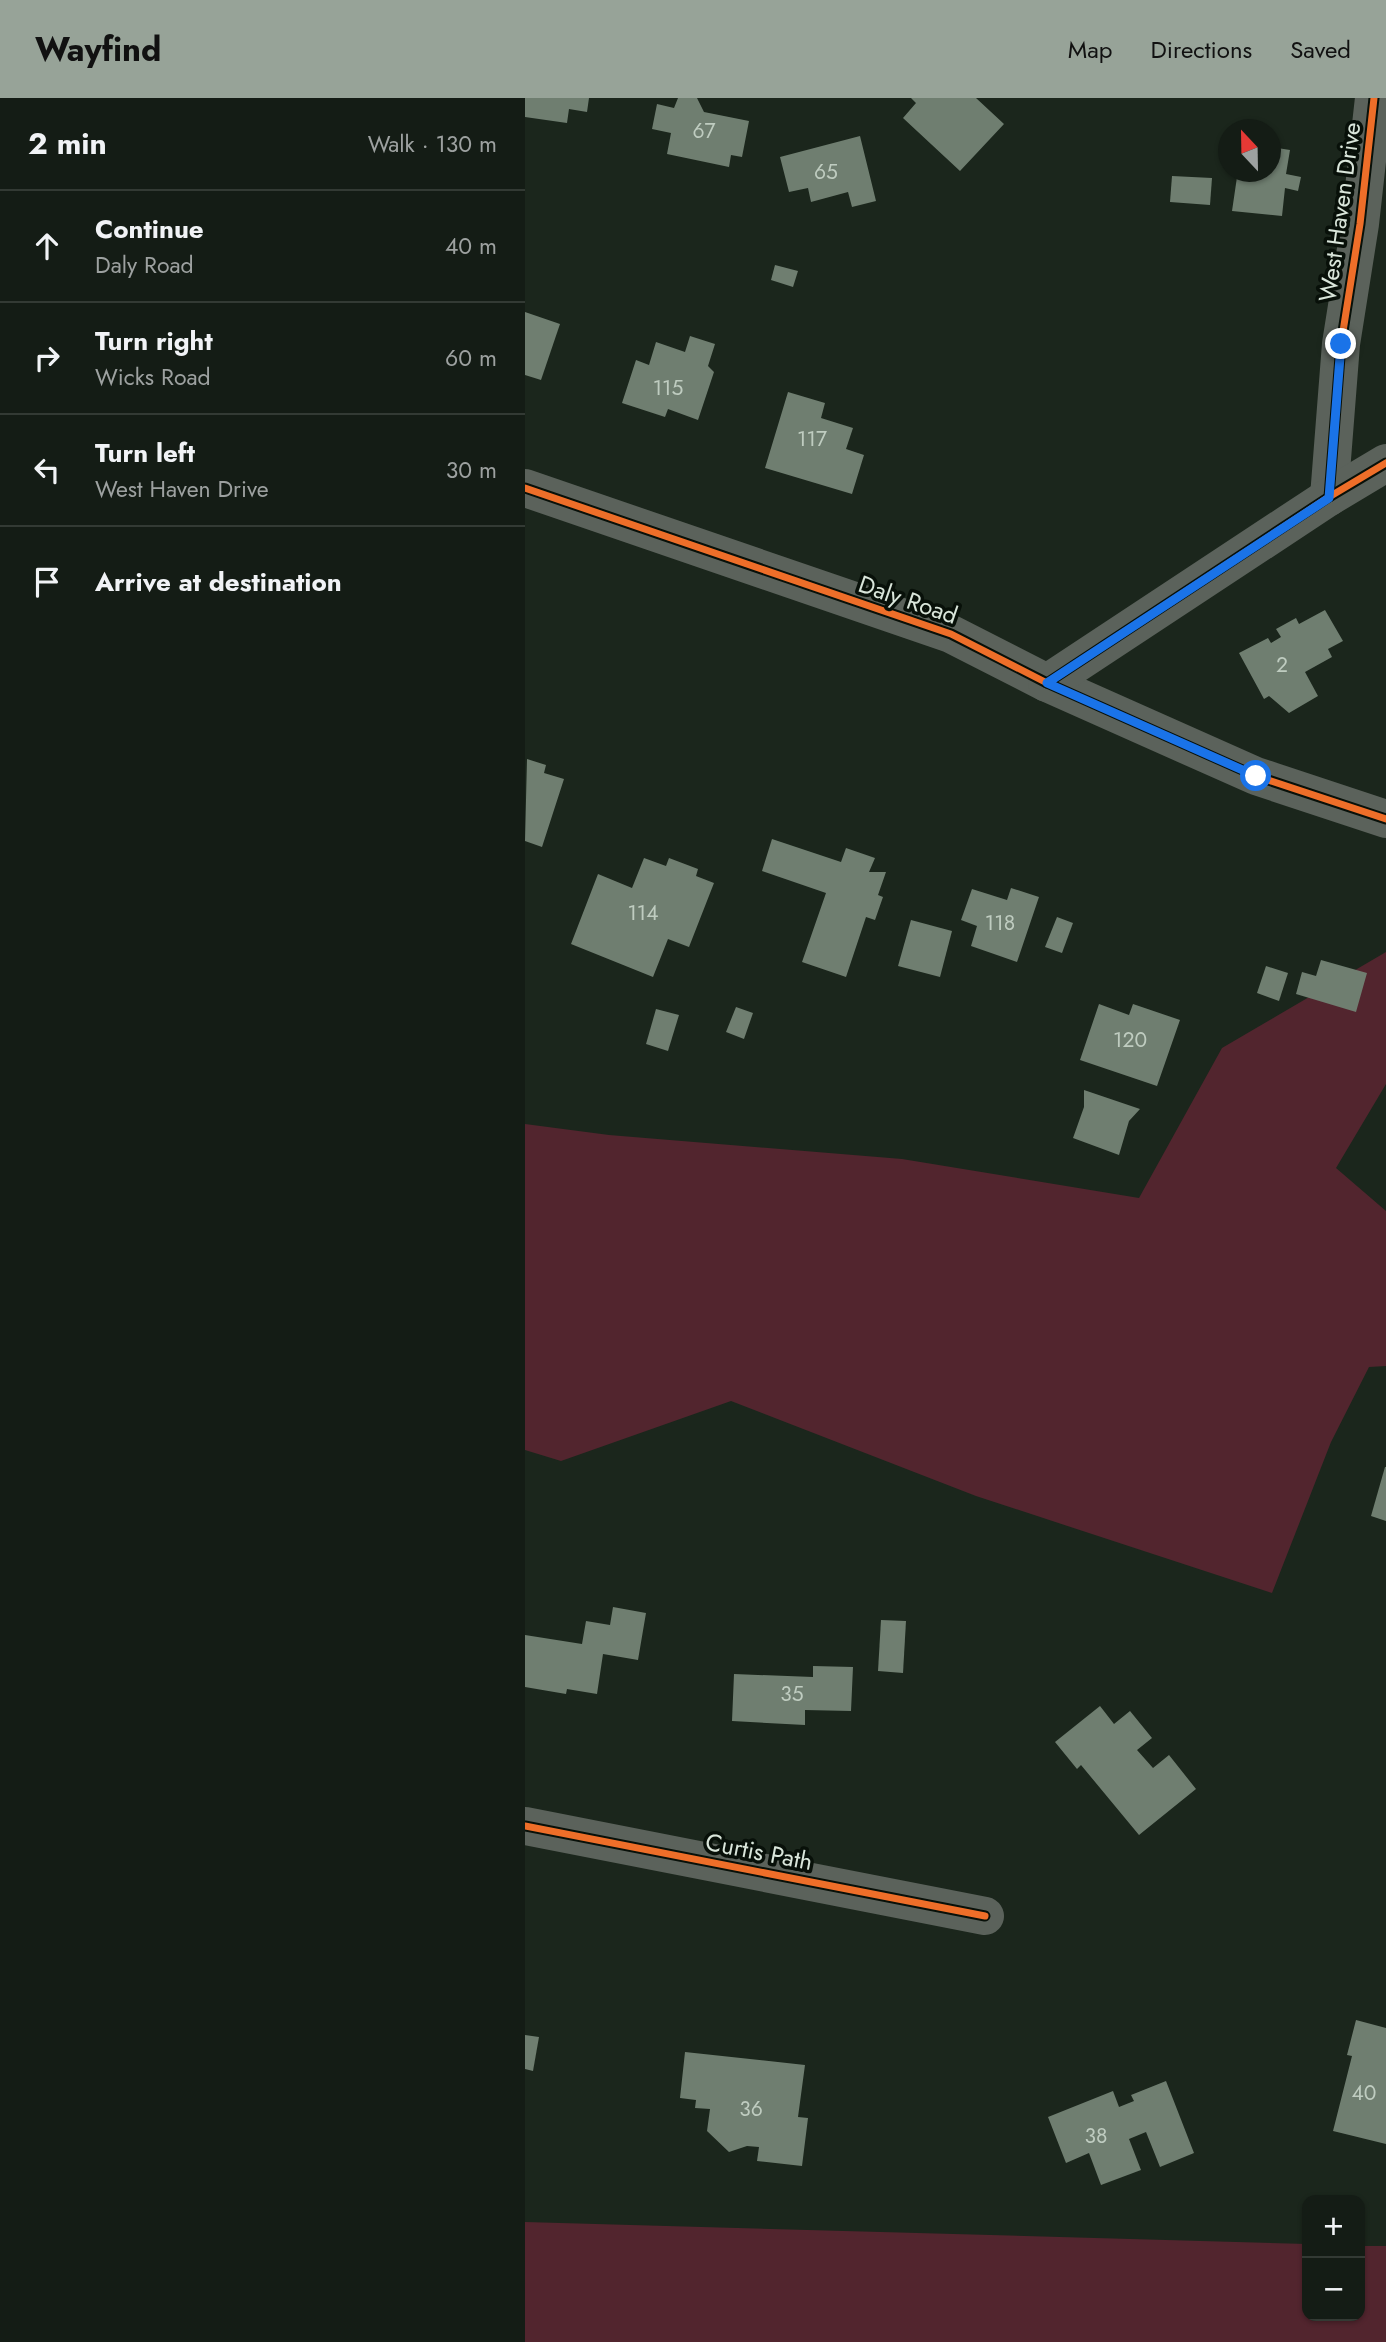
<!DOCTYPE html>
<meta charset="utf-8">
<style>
:root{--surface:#141c15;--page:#1d251e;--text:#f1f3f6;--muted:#9da1a0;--line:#333a34;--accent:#97a398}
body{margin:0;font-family:Jost,sans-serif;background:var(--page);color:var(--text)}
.controls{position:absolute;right:21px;bottom:21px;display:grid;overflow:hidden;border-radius:14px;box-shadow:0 2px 5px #0004}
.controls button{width:63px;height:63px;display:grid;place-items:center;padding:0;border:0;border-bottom:2px solid var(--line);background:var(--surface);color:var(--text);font:35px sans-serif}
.compass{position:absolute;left:693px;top:21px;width:63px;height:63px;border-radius:50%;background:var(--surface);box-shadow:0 2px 5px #0004;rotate:338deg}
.stop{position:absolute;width:21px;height:21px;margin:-16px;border:5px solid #1a73e8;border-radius:50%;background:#fff}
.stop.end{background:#1a73e8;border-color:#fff;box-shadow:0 2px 7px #0008}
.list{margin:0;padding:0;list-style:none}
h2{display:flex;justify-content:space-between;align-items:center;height:91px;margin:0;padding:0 28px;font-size:30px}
h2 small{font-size:23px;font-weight:400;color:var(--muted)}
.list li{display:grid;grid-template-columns:46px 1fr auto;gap:21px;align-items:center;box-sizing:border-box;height:112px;padding:0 28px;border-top:2px solid var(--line)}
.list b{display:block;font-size:26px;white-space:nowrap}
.list p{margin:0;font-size:23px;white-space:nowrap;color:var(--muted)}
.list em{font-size:23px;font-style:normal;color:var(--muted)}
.icon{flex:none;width:38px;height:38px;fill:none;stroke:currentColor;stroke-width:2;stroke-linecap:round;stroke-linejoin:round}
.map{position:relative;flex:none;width:861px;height:2244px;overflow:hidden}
header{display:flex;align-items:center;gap:42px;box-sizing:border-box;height:98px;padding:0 35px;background:var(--accent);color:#111}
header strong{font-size:33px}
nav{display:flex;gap:38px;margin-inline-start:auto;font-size:24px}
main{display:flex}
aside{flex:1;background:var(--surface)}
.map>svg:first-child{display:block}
.green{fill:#52252e}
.building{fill:#6f7e70}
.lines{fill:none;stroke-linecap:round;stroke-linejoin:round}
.minor{stroke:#5b625b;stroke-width:38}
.cycleway-casing{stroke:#081009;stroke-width:11}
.cycleway{stroke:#ee6e29;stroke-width:7}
.route{stroke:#1a73e8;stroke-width:9}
.labels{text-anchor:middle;stroke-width:7;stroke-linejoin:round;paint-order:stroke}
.number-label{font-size:21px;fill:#bfccc0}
.street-label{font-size:24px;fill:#dae6db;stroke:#081009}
</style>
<header>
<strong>Wayfind</strong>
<nav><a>Map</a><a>Directions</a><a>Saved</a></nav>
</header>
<main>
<aside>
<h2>2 min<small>Walk · 130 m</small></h2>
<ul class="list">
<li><svg class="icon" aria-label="ahead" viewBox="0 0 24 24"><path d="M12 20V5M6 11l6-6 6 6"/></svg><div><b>Continue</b><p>Daly Road</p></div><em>40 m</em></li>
<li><svg class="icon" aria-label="right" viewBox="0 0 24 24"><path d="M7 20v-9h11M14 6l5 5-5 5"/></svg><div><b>Turn right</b><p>Wicks Road</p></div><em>60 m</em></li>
<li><svg class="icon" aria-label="left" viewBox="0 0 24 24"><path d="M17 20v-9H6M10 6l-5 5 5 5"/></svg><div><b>Turn left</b><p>West Haven Drive</p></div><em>30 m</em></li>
<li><svg class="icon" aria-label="arrive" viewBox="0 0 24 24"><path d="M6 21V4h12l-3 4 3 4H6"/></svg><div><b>Arrive at destination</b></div></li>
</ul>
</aside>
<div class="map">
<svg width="861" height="2244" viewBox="0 0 861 2244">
<rect width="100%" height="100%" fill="#1b261c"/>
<!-- green -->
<g class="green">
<path d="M861,854V986L811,1070L861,1113V1268L844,1269L806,1344L747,1495L451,1398L206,1303L36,1363L0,1352V1026L84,1037L377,1061L614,1100L697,950Z"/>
<path d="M0,2124L782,2146V2218H835V2148H861V2244H0Z"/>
</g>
<!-- building -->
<g class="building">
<path d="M0,0H64L62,14L44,11L42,25L0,19Z"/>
<path d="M153,0H172L179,14L224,23L217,59L206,57L204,69L142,56L146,35L127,31L132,6L149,10Z"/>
<path d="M386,0H451L479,26L435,73L378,20L391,5Z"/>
<path d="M335,38L351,103L327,109L323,94L286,104L283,90L264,94L255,59Z"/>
<path d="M746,49L765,52L761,76L776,79L773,93L760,90L757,118L707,113L712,79L720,80L721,74H746Z"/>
<path d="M647,78L687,80L685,107L645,104Z"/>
<path d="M250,167L273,173L268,189L246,182Z"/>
<path d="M0,214L35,226L16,282L0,277Z"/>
<path d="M165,238L190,246L183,268L189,274L173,322L143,311L140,319L97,305L111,262L124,267L131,244L160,254Z"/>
<path d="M263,294L300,305L296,320L328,330L321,351L339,357L327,396L240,370Z"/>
<path d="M800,512L818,543L803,551L807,559L780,574L793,598L764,615L744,598L739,601L714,555L743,540L746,545L756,539L751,531L771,520L774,526Z"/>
<path d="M2,661L21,667L19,675L39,681L17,749L0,743Z"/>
<path d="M247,741L316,764L321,750L350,760L344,774H361L353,797L358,799L350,822L341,819L321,879L277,864L301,795L237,773Z"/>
<path d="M119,760L141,768L144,760L173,771L171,778L189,785L164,849L143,841L128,879L46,846L73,776L107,790Z"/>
<path d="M486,790L514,799L492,864L446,848L452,828L436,822L447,791L482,802Z"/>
<path d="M532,819L548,825L537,855L520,849Z"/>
<path d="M386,822L427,833L415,879L373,868Z"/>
<path d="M796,862L842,875L831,914L771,896L777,874L791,878Z"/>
<path d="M741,868L763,875L754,903L732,895Z"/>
<path d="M574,906L604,917L608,906L655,922L632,988L555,962Z"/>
<path d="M211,909L228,915L219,941L201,934Z"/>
<path d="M131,911L154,917L143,953L121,946Z"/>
<path d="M559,992L615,1011L604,1023L594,1057L548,1040L559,1009Z"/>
<path d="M860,1369H861V1423L846,1418Z"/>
<path d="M88,1509L121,1515L113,1562L78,1556L72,1596L42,1591L41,1596L0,1589V1537L57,1546L61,1523L85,1527Z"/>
<path d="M356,1522L381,1523L378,1575L353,1573Z"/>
<path d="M288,1568L328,1569L326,1613L280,1612V1627L207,1623L209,1576L288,1579Z"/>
<path d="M575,1608L589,1626L605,1613L627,1640L612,1652L628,1670L644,1657L671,1691L614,1737L556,1667L552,1671L530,1644Z"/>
<path d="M831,1922L861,1930V2046L808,2033L827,1958L822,1957Z"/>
<path d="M0,1937L14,1939L8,1973L0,1971Z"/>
<path d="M160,1954L280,1967L273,2019L283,2020L277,2068L232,2063L234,2049L222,2048L204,2054L182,2033L185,2011L170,2010L171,2002L155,2000Z"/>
<path d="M641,1983L669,2055L635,2069L621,2034L604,2041L616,2072L576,2087L564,2055L541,2065L523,2019L588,1993L594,2009L609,2003L606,1997Z"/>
</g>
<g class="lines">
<!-- minor -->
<g class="minor">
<path d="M0,390L426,536L522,585L731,678L861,721"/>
<path d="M804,399L816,246L835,126L849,0"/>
<path d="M522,585L804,399L861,365"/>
<path d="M0,1728L460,1818"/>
</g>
<!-- cycleway casing -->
<g class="cycleway-casing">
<g id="cycleway">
<path d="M0,390L426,536L522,585L731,678L861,721"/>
<path d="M804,399L816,246L835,126L849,0"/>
<path d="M522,585L804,399L861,365"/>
<path d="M0,1728L460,1818"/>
</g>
</g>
<!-- cycleway -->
<use href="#cycleway" class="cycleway"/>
</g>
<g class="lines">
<!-- route -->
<path class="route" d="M731,678L522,585L804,400L816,246"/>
</g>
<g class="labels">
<!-- number labels -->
<g class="number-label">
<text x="179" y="40">67</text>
<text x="301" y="81">65</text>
<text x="143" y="297">115</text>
<text x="287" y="348">117</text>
<text x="757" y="574">2</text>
<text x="118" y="822">114</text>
<text x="475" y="832">118</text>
<text x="605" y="949">120</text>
<text x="267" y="1603">35</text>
<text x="839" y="2002">40</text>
<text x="226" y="2018">36</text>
<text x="571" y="2045">38</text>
</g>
<!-- street labels -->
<g class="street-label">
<text transform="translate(815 114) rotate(-82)" y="8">West Haven Drive</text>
<text transform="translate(383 502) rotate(19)" y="8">Daly Road</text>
<text transform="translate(234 1754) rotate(11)" y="8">Curtis Path</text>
</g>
</g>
</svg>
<div class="controls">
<button>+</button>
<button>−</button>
</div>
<svg class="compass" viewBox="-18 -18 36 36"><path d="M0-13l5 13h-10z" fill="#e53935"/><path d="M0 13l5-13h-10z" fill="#9da1a0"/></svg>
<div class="stop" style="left:731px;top:678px"></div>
<div class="stop end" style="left:816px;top:246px"></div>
</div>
</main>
